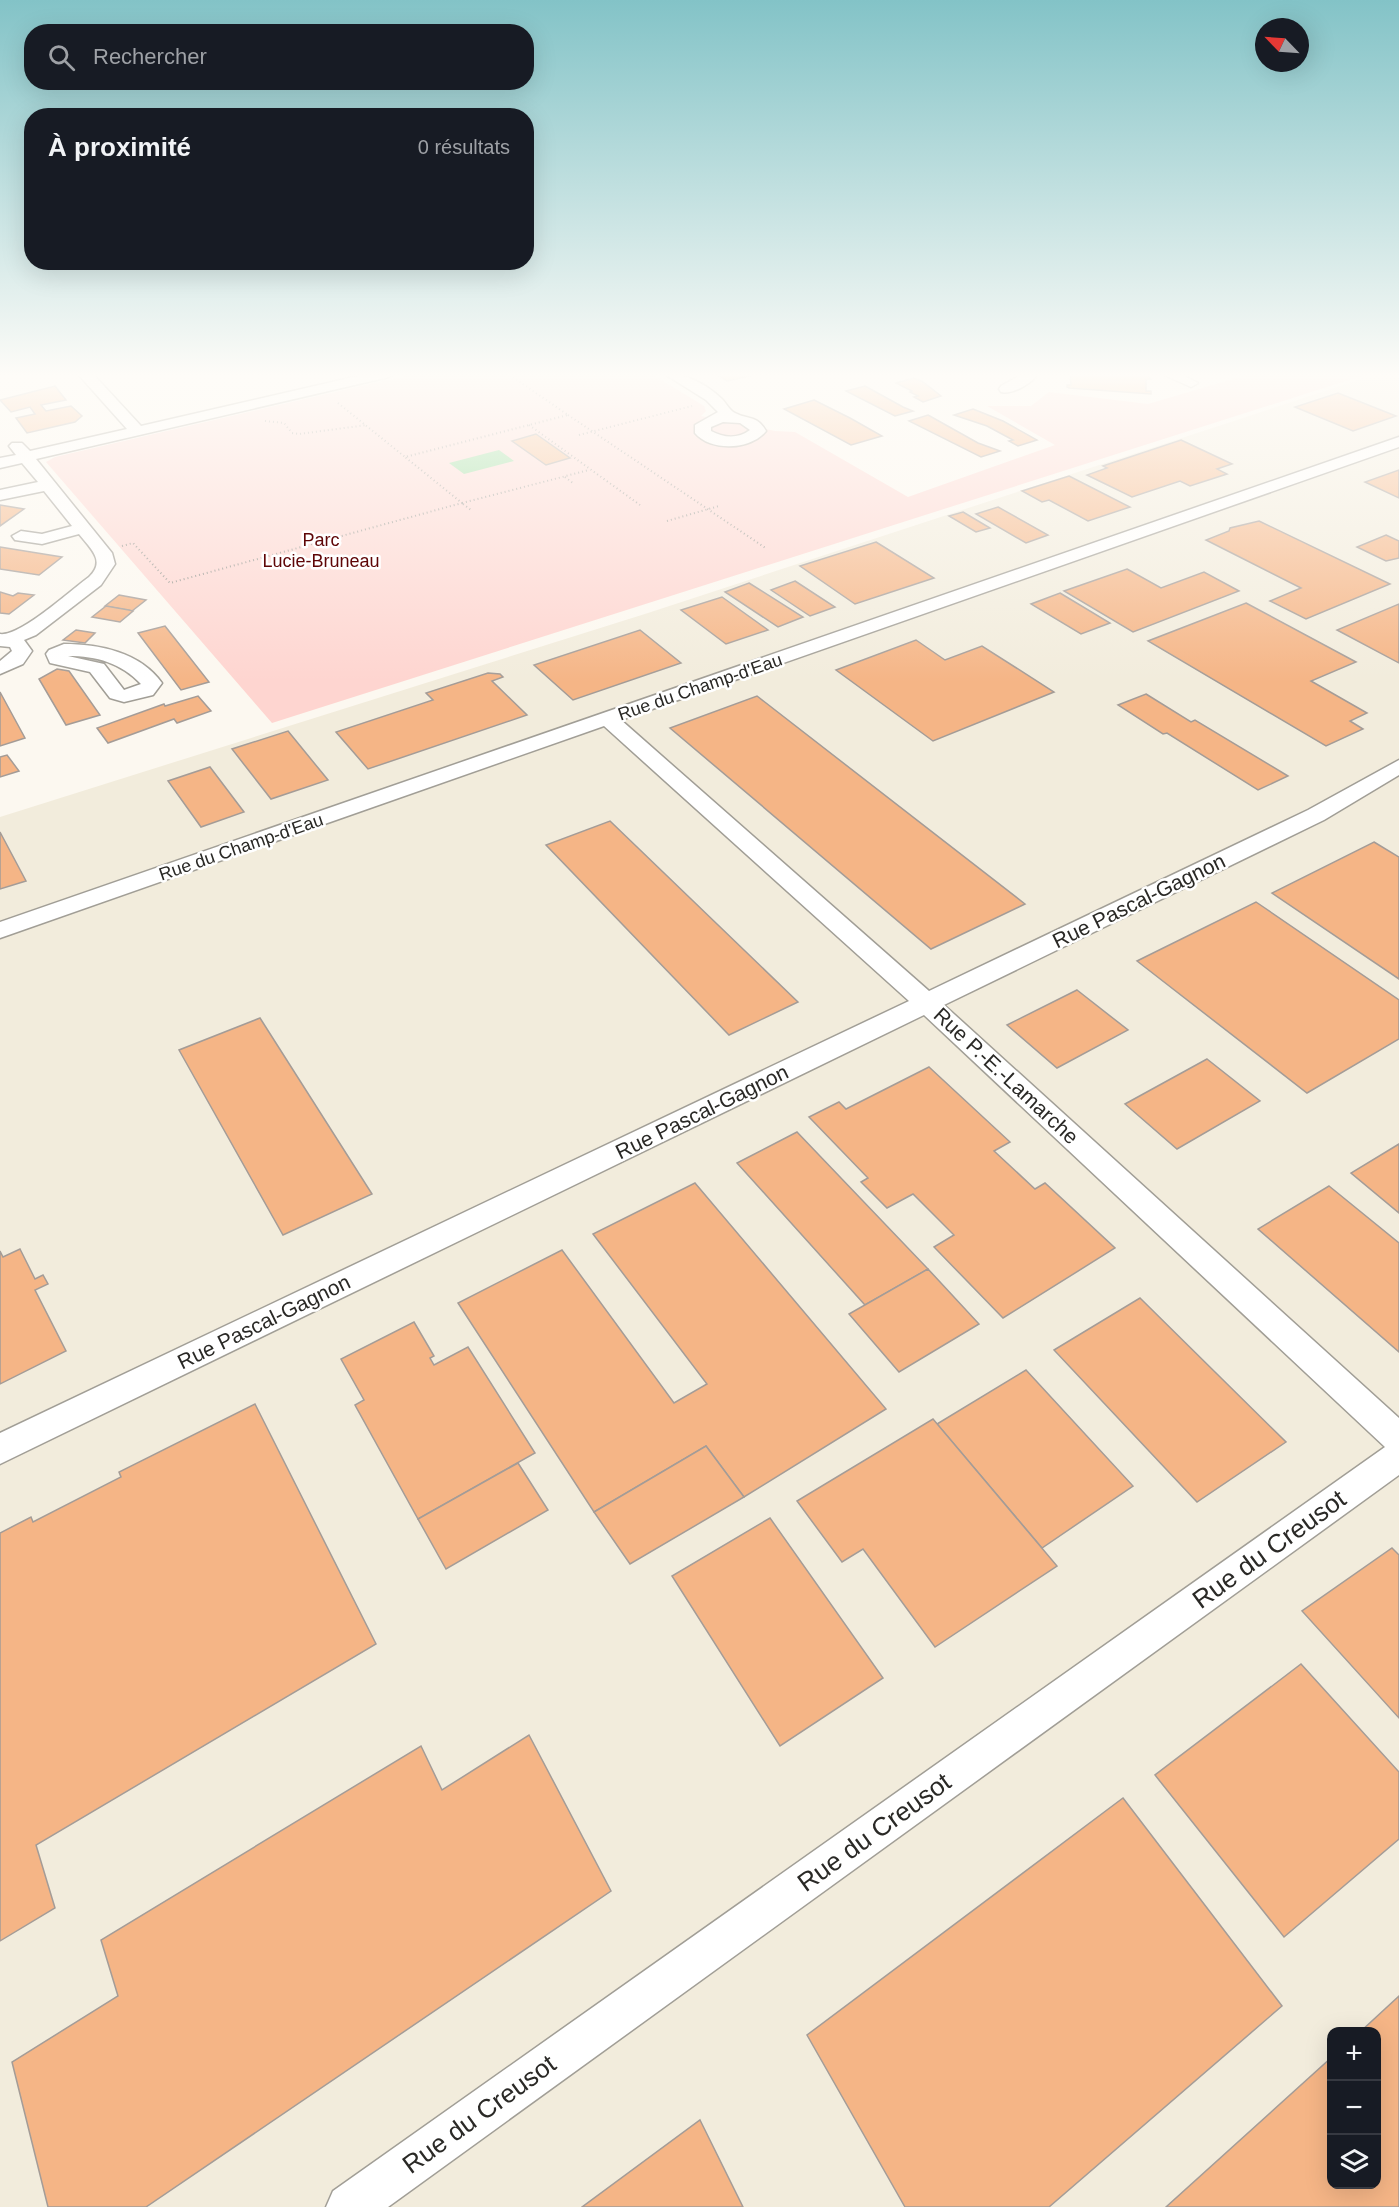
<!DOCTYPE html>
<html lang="fr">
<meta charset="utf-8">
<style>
:root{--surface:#171b24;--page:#242831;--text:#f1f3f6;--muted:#9ea1a6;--line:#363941}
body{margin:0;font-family:Arial,sans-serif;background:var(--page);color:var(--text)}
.controls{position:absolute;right:18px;bottom:18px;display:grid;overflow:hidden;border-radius:12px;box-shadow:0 6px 24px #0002}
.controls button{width:54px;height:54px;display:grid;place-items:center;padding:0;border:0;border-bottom:2px solid var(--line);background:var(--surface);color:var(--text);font:30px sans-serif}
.compass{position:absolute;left:1255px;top:18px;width:54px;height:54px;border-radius:50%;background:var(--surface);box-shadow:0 6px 24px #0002;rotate:295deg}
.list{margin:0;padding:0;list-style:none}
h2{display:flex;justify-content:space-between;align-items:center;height:78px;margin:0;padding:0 24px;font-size:26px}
h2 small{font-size:20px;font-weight:400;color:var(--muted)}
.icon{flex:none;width:33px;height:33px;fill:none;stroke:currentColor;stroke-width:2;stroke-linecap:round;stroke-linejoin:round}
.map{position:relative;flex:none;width:1399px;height:2207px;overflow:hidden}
.search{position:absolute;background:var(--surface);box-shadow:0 6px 24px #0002;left:24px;top:24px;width:510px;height:66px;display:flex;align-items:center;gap:15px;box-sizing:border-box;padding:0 21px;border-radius:24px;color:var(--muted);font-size:22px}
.panel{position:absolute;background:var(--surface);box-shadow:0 6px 24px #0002;left:24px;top:108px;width:510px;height:162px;border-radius:24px}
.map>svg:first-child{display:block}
.built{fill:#f2ecdc;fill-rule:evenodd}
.green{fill:#fed5d0}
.water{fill:#8dd995}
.building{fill:#f5b586;stroke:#a49c97;stroke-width:1.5}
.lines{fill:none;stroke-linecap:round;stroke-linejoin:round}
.minor-casing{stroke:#a19e96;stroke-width:3}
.path{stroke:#95938d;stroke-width:2;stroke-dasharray:1 3;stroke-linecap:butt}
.minor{fill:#fff;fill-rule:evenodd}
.labels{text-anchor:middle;stroke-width:5;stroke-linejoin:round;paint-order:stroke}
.far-park-label{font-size:18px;fill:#5e0506;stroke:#fff}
.far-street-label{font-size:18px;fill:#2a2926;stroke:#fff}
.street-label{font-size:21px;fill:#2a2926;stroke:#fff}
.near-street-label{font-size:26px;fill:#2a2926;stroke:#fff}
</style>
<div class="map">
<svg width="1399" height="2207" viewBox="0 0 1399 2207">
<rect width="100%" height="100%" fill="#fcf8f0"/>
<!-- built -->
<path class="built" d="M1380,373H1399V2207H0V817L648,613ZM1332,2032H1376V2184H1332Z"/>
<!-- green -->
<path class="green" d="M417,373H650L704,406L706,411L701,416L775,431L795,432L908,497L1055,445L987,406H1031L1049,392L1148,404L1253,373H1371L272,723L46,462L55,457Z"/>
<!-- water -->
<path class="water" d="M499,450L514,461L464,474L449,463Z"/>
<!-- building -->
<g class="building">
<path d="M714,373H764L727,381Z"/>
<path d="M1070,373L1148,375L1151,379H1146V391H1151V394L1069,388L1067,387V385H1071Z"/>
<path d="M914,378L923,382L941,396L923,402L914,397L918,396L910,392L912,391L896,383Z"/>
<path d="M55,386L66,400L41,405L46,411L71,406L82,416L75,422L27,433L16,418L35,414L30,407L11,412L0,400Z"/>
<path d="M865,386L903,407L913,411L895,416L846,391Z"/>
<path d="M1338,393L1396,416L1353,431L1295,407Z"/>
<path d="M814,400L850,418L882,436L851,445L784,409Z"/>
<path d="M973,409L1003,421L1037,440L1018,446L1009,441L1013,440L987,426L954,415Z"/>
<path d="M928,415L978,443L1000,451L981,457L909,421Z"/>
<path d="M536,434L570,458L546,465L512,441Z"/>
<path d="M1181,440L1232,464L1217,469L1227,474L1190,486L1180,481L1132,497L1087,475L1107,468L1103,466Z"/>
<path d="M1399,470V498L1365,482Z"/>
<path d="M1069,476L1130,507L1088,521L1049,500L1042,502L1022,491Z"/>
<path d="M0,505L24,509L0,526Z"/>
<path d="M998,507L1048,535L1026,543L976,514Z"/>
<path d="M963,512L990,528L976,532L949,516Z"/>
<path d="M1259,521L1390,584L1306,619L1270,601L1301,588L1206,540L1229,531L1230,528Z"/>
<path d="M1386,535L1399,541V558L1386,561L1357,547Z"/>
<path d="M876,542L934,578L855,604L800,566Z"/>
<path d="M0,547L62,557L39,575L0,569Z"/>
<path d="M1127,569L1161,588L1204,572L1239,591L1133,632L1064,591Z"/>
<path d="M795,581L835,607L810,616L771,590Z"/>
<path d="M749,583L803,617L778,627L725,592Z"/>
<path d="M0,592L13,596L18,593L34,595L9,614L0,613Z"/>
<path d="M1060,593L1110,623L1081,634L1031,604Z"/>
<path d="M119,595L146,600L132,611L105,606Z"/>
<path d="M722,597L768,630L726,644L681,610Z"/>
<path d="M1246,603L1356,662L1311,681L1367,713L1350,721L1363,729L1326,746L1148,641Z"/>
<path d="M1399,604V663L1337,630Z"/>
<path d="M106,606L129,610L133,611L120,622L92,617Z"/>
<path d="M165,626L209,682L181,690L138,633Z"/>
<path d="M76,630L95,633L85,643L63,640Z"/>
<path d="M640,630L681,663L573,700L534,665Z"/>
<path d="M916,640L945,660L982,646L1054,692L933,741L836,670Z"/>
<path d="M57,669L69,671L100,715L66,725L39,679Z"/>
<path d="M488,673L500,674L503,677L492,681L527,715L368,769L336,732L433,700L426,693Z"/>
<path d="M0,692L25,738L0,746Z"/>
<path d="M1146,694L1191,722L1195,720L1288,776L1258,790L1167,733L1163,734L1118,705Z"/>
<path d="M198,696L211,711L177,723L174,719L108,743L97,728L164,704L165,706Z"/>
<path d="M757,696L1025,904L931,949L670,728Z"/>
<path d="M288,731L328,780L271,799L232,749Z"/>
<path d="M7,755L19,771L0,777V757Z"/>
<path d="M210,767L244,812L201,827L168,781Z"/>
<path d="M610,821L798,1002L729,1035L546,845Z"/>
<path d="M0,832L26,881L0,889Z"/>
<path d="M1374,842L1399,857V979L1272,893Z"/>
<path d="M1256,902L1399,1000V1039L1307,1093L1137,961Z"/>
<path d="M1077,990L1128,1030L1057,1068L1007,1025Z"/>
<path d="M260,1018L372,1194L283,1235L179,1050Z"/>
<path d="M1207,1059L1260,1101L1177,1149L1125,1104Z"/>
<path d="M929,1067L1010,1142L994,1151L1035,1189L1045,1183L1115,1248L1003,1318L934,1247L954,1235L913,1194L887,1208L861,1182L868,1178L809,1117L839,1102L846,1109Z"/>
<path d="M797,1132L928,1269L865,1305L737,1163Z"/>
<path d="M1399,1144V1213L1351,1173Z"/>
<path d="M695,1183L886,1409L744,1497L706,1446L594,1512L458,1303L562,1250L674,1403L707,1384L593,1234Z"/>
<path d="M1329,1186L1399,1243V1352L1258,1229Z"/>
<path d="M20,1249L35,1279L43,1275L48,1284L35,1290L66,1351L0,1384V1251L3,1257Z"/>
<path d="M928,1269L979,1324L899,1372L849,1314Z"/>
<path d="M1140,1298L1286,1442L1197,1502L1054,1350Z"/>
<path d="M414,1322L434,1356L430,1358L434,1365L468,1347L535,1453L418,1519L355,1405L364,1400L341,1359Z"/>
<path d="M1026,1370L1133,1486L1042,1548L937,1424Z"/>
<path d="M255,1404L376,1644L36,1845L55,1908L0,1941V1533L31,1517L33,1522L121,1477L119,1472Z"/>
<path d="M933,1419L1057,1566L935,1647L863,1549L842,1562L797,1501Z"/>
<path d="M706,1446L744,1497L630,1564L594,1512Z"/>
<path d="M518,1463L548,1510L446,1569L418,1519Z"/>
<path d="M770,1518L883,1678L780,1746L672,1576Z"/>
<path d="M1392,1548L1399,1555V1718L1302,1611Z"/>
<path d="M1301,1664L1399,1772V1839L1284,1937L1155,1775Z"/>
<path d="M529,1735L611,1891L146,2207H48L12,2062L118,1996L101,1940L421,1746L442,1790Z"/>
<path d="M1123,1798L1282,2006L1049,2207H905L807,2035Z"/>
<path d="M1399,1996V2207H1166L1332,2057V2184H1376V2032H1360Z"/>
<path d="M700,2120L743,2207H582Z"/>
</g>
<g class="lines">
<!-- minor casing -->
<g class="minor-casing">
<g id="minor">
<path d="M77,373H92L141,426L371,373H396L389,377L36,459L112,553L115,564L101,585L36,635L24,640L32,651L23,664L0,674V661L12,651L10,647L0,646V634C20,637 71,590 89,577C106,561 91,549 79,534L42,544L15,540L12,536L21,531L42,534L72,526L44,491L0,500V490L38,482L22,463L0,468V458L16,455L9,446L12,443H22L30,451L127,429Z"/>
<path d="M663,373C685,373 706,384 722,399C726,403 730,411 735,413C748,420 757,415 766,431C751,450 711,452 695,433V425L718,412L706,400ZM723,422L740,423L750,430C738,439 724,438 711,431V427Z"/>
<path d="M1024,373H1038C1033,383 1012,395 1001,392L999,389L1001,386Z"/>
<path d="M1160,373H1179L1198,383L1191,387Z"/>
<path d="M1399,437V447L621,720L929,991L1308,810L1399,760V775L1324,820L944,1005L1399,1418V1475L388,2207H326L333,2191L1385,1447L924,1015L0,1464V1433L909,1001L604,726L0,938V922Z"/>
<path d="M64,644C99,644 140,652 162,683L153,695L124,702L110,698L90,672L50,663L46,654L49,650ZM68,656C97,656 121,663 141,684L124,690L104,664Z"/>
</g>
</g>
<!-- path -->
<g class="path">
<path d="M338,403L405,457"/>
<path d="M568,415L767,549"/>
<path d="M265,421L284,423L292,433L299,434L367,425"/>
<path d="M529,425L640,505"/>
<path d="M579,435L692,406"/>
<path d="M565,477L574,484"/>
<path d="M462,503L589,470"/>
<path d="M463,504L471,510"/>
<path d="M667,521L719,506"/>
<path d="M122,546L133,543L170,583L462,503L405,457L568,415L507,373"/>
</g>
<!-- minor -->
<use href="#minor" class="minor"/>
</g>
<!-- sky -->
<linearGradient id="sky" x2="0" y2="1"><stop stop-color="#83c3c7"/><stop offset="0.55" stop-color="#fefcf8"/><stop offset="1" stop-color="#fefcf8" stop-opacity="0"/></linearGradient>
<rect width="1399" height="682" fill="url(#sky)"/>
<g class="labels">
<!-- far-park labels -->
<g class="far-park-label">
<text x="321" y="546">Parc<tspan x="321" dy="21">Lucie-Bruneau</tspan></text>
</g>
<!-- far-street labels -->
<g class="far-street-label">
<text transform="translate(700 687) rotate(-19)" y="6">Rue du Champ-d'Eau</text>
<text transform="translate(241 847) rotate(-19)" y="6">Rue du Champ-d'Eau</text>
</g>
<!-- street labels -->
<g class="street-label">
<text transform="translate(1139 901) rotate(-26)" y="7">Rue Pascal-Gagnon</text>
<text transform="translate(1006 1076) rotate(43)" y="7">Rue P.-E.-Lamarche</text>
<text transform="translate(702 1112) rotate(-26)" y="7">Rue Pascal-Gagnon</text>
<text transform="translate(264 1322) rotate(-26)" y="7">Rue Pascal-Gagnon</text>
</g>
<!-- near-street labels -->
<g class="near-street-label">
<text transform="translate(1269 1549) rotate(-36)" y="9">Rue du Creusot</text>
<text transform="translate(874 1832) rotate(-36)" y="9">Rue du Creusot</text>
<text transform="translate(479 2114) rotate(-36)" y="9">Rue du Creusot</text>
</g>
</g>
</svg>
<div class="controls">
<button>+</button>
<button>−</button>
<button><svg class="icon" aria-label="layers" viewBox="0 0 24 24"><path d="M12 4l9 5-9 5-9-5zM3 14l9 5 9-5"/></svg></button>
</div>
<svg class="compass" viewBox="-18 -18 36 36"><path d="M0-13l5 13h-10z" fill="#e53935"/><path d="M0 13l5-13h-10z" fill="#9ea1a6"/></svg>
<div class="search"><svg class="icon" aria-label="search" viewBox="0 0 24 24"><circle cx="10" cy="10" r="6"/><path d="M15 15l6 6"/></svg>Rechercher</div>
<section class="panel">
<h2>À proximité<small>0 résultats</small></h2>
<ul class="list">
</ul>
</section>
</div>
